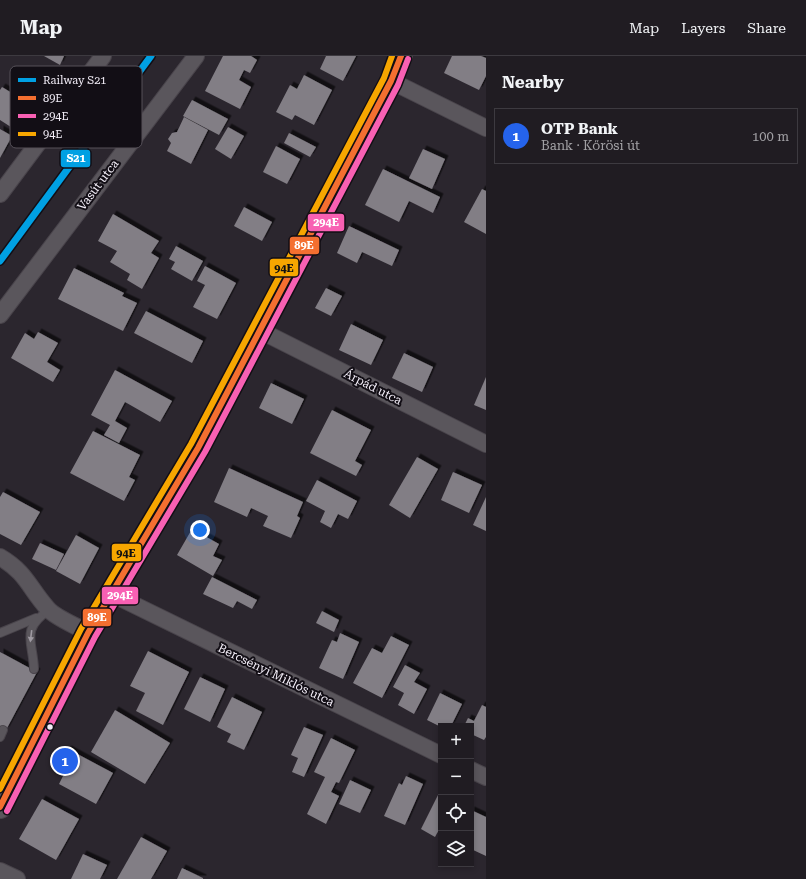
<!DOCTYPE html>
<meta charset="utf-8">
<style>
:root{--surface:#201c22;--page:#2d292f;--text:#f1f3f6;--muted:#a2a1a5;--line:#3d3a40;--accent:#2563eb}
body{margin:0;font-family:"Roboto Serif",serif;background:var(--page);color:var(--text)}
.controls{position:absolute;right:12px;bottom:12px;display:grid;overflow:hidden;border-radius:0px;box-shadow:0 2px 6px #0003}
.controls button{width:36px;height:36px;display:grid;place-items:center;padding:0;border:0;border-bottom:1px solid var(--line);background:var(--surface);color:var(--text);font:20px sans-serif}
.you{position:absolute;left:200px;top:474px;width:14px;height:14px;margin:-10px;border:3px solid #fff;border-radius:50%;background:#1a73e8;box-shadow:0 0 0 6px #1a73e833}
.badge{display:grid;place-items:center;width:26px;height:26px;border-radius:50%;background:var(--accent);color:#fff;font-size:13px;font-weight:700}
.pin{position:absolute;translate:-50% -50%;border:2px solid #fff;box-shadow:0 1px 4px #0006}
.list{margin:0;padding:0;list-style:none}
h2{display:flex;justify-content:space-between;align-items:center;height:52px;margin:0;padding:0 16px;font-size:17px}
h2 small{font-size:13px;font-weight:400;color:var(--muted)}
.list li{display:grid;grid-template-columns:26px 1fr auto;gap:12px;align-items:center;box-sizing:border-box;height:56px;margin:0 8px 8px;padding:0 8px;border:1px solid var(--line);border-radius:0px}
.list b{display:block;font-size:15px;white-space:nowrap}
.list p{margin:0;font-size:13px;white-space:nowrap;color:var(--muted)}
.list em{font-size:13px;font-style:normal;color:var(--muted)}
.icon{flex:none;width:22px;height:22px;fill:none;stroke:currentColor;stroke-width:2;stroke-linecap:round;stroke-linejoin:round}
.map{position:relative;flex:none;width:486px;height:823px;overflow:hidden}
header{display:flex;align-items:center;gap:24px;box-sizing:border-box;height:56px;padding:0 20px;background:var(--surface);border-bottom:1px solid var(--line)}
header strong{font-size:19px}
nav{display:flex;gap:22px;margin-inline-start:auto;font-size:14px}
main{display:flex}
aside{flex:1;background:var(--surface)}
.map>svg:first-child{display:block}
.building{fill:#827e85;filter:url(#shadow)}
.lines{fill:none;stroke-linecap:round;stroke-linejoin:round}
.service-casing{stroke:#49444b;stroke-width:10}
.minor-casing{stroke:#49444b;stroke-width:18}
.secondary-casing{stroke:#49444b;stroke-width:24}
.service{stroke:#5a565c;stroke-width:8}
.minor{stroke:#5a565c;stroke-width:16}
.secondary{stroke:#5a565c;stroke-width:22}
.bus-1-casing{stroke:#120e15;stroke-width:9}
.bus-2-casing{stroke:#120e15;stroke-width:9}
.bus-3-casing{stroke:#120e15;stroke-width:9}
.bus-1{stroke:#f46f30;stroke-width:6}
.bus-2{stroke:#f860b3;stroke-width:6}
.bus-3{stroke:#f7a600;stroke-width:6}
.rail-1-casing{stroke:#120e15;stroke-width:10}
.rail-1{stroke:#00a0e3;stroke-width:7}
.oneway{fill:#9f9aa2}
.bus-dot{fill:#f3eef8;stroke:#120e15;stroke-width:1.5}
.labels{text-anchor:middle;stroke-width:4;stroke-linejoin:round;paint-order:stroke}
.street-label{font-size:12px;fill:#f3eef8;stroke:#120e15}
.key{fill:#120e15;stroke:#565159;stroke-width:1}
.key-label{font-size:11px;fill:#f3eef8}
.line-badge{stroke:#120e15;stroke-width:1.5}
.badge-label{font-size:11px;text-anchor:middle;font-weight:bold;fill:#fff}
.pale-badge-label{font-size:11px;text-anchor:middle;font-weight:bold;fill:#111}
</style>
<header>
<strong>Map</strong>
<nav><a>Map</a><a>Layers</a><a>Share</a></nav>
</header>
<main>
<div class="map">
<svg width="486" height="823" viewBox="0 0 486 823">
<defs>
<filter id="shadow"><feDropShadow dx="3.5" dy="-3.5" stdDeviation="0" flood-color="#0009"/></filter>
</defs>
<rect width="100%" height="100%" fill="#2b262e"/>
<!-- building -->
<g class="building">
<path d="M44,0H64L60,9Z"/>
<path d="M223,0H251L257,4L250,17L244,14L239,24L251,31L240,53L205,35Z"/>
<path d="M326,0H356L343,25L320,13Z"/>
<path d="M452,0H481L486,2V20L479,34L444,17Z"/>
<path d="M304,19L332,34L314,69L295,59L292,64L276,56L290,29L297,33Z"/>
<path d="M2,31L30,48L14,73L0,64V34Z"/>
<path d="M192,44L228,63L219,79L183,60Z"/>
<path d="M184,61L208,74L191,108L167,95L171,87L168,83L172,77L177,76Z"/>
<path d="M228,71L244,80L231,103L215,93Z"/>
<path d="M0,73L12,80L0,102Z"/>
<path d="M289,77L316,91L310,101L284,87Z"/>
<path d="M276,90L300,103L287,128L263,116Z"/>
<path d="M423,93L445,103L432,133L409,122Z"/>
<path d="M383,113L440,141L433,157L409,145L399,166L365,149Z"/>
<path d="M482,133L486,135V178L464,166Z"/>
<path d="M244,151L272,166L262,185L234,170Z"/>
<path d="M113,158L159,185L151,197L159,202L142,233L127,224L130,218L110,206L117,195L98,185Z"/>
<path d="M349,170L399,194L392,210L362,196L357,207L337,197Z"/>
<path d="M176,190L203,205L192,225L171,213L175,206L169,203Z"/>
<path d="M205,210L236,227L217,263L193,251L205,229L197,225Z"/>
<path d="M74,212L124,237L122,240L137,247L123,275L58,243Z"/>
<path d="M326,232L342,240L331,260L315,252Z"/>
<path d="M146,255L203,285L192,307L134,277Z"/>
<path d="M351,268L383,284L371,309L339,294Z"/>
<path d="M38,276L58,287L47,306L60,314L53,326L11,302L25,277L34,283Z"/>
<path d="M404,297L433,311L422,336L392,322Z"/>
<path d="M115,314L172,345L160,366L125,346L115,365L127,372L119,387L104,379L110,369L91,359Z"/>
<path d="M486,321V354L474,349Z"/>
<path d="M271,327L304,343L292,368L259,352Z"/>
<path d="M332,354L371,374L355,405L362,409L356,420L310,397Z"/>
<path d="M93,375L140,399L129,421L135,424L124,445L70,417Z"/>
<path d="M417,401L438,413L410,462L389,449Z"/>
<path d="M229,412L303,446L297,460L300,462L291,482L263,470L268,460L251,452L247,461L214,446Z"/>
<path d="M453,416L482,429L469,457L441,444Z"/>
<path d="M317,424L357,445L348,463L338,458L331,472L320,466L325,455L306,445Z"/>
<path d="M3,436L40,456L21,489L0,478V441Z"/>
<path d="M486,441V475L473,469Z"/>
<path d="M192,473L219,488L213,500L222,504L213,520L177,499Z"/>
<path d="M76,479L99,492L80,528L56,515Z"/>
<path d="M40,487L64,498L56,514L32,503Z"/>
<path d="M212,521L257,544L252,553L237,545L233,552L203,538Z"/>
<path d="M322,555L339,564L334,576L316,567Z"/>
<path d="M340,577L359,586L343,623L319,612L332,584L337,586Z"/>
<path d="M391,580L409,589L382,642L353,627L372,592L382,597Z"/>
<path d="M148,595L189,616L163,669L136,655L145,637L130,630Z"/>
<path d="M0,596L37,616L6,674L0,671Z"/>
<path d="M405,609L420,617L414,626L427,633L414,658L398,649L404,637L393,631Z"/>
<path d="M200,621L225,633L210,666L184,653Z"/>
<path d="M440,637L462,648L451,670L441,671L427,664Z"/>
<path d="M232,641L262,656L244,694L227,686L231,678L217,671Z"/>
<path d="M482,649L486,651V681L484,684L471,678V670H464L468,662L474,665Z"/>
<path d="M115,654L170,687L145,728L91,696Z"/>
<path d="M304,671L323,679L304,721L292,716L298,702L291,699Z"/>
<path d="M331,682L355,694L339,727L336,726L331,736L339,740L326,768L307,758L325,721L314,716Z"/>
<path d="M68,693L113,717L96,748L59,728L66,714L59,710Z"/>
<path d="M406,720L423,728L405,769L384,760L399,727L402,729Z"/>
<path d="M350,724L371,734L360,757L339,748Z"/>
<path d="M439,737L441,738V770L435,781L421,773Z"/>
<path d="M42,743L79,763L56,804L19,783Z"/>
<path d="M471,754L486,761V800L471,793Z"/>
<path d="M141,781L167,795L151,823H117Z"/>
<path d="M83,798L107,809L100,823H71Z"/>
<path d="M182,812L203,822V823H177Z"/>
</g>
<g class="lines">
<!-- service casing -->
<g class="service-casing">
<g id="service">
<path d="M0,577L36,562"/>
<path d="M34,613C33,585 20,574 49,554"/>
<path d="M0,681L3,674"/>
</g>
</g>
<!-- minor casing -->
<g class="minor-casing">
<g id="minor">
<path d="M391,25L486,72"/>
<path d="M0,138L103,0"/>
<path d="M0,259L196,0"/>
<path d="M261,275L486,388"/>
<path d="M0,501C27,517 29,532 48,553C56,562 77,570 88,577"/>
<path d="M112,538L441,699"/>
<path d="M471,714L486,721"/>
<path d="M0,815L17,823"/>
</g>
</g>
<!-- secondary casing -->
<g class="secondary-casing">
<path id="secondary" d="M0,751L88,577L198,392L391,25L401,0"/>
</g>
<!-- service -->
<use href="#service" class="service"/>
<!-- minor -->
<use href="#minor" class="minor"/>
<!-- secondary -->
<use href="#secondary" class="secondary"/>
<!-- bus-1 casing -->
<g class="bus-1-casing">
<path id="bus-1" d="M0,751L88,577L198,392L391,25L401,0"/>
</g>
<!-- bus-2 casing -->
<g class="bus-2-casing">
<path id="bus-2" d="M7,755L95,581L205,396L398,29L408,3"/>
</g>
<!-- bus-3 casing -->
<g class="bus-3-casing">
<path id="bus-3" d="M0,733L81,573L191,388L384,22L392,0"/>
</g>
<!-- bus-1 -->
<use href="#bus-1" class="bus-1"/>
<!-- bus-2 -->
<use href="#bus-2" class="bus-2"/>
<!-- bus-3 -->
<use href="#bus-3" class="bus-3"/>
<!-- rail-1 casing -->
<g class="rail-1-casing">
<path id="rail-1" d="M0,205L151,0"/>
</g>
<!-- rail-1 -->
<use href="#rail-1" class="rail-1"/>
</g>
<!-- one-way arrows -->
<defs><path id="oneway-solid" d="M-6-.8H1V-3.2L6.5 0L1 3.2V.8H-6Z"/></defs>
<use class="oneway" href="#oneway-solid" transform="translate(31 580) rotate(97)"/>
<!-- markers -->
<circle class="bus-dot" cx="50" cy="671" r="3.5"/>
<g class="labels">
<!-- street labels -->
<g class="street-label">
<text transform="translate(98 129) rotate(-53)" y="4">Vasút utca</text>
<text transform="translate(373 331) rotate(27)" y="4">Árpád utca</text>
<text transform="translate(276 619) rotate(26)" y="4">Bercsényi Miklós utca</text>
</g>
</g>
<!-- legend -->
<rect x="10" y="10" width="132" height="82" rx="6" class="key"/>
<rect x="18" y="22" width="18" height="4" fill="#00a0e3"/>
<rect x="18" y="40" width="18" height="4" fill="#f46f30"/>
<rect x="18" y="58" width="18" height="4" fill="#f860b3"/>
<rect x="18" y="76" width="18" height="4" fill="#f7a600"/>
<g class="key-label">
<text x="43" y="28">Railway S21</text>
<text x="43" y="46">89E</text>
<text x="43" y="64">294E</text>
<text x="43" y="82">94E</text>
</g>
<g class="line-badge">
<rect x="60" y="93" width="31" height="19" rx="4" fill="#00a0e3"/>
<rect x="307" y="157" width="38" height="19" rx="4" fill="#f860b3"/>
<rect x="289" y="180" width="31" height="19" rx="4" fill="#f46f30"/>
<rect x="269" y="202" width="30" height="19" rx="4" fill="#f7a600"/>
<rect x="111" y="487" width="31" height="19" rx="4" fill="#f7a600"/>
<rect x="101" y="530" width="38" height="19" rx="4" fill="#f860b3"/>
<rect x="82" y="552" width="30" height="19" rx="4" fill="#f46f30"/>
</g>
<g class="badge-label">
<text x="76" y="106">S21</text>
<text x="326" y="170">294E</text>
<text x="304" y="193">89E</text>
<text x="120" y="543">294E</text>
<text x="97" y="565">89E</text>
</g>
<g class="pale-badge-label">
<text x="284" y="216">94E</text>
<text x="126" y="501">94E</text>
</g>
</svg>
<div class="controls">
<button>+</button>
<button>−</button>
<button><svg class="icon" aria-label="locate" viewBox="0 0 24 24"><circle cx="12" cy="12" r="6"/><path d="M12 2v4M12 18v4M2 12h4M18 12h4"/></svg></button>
<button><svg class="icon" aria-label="layers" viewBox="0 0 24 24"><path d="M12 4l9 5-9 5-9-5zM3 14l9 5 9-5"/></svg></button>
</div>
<div class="you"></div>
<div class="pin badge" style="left:65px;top:705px">1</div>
</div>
<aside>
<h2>Nearby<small></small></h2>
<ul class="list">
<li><span class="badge">1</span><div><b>OTP Bank</b><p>Bank · Kőrösi út</p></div><em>100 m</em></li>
</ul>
</aside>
</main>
